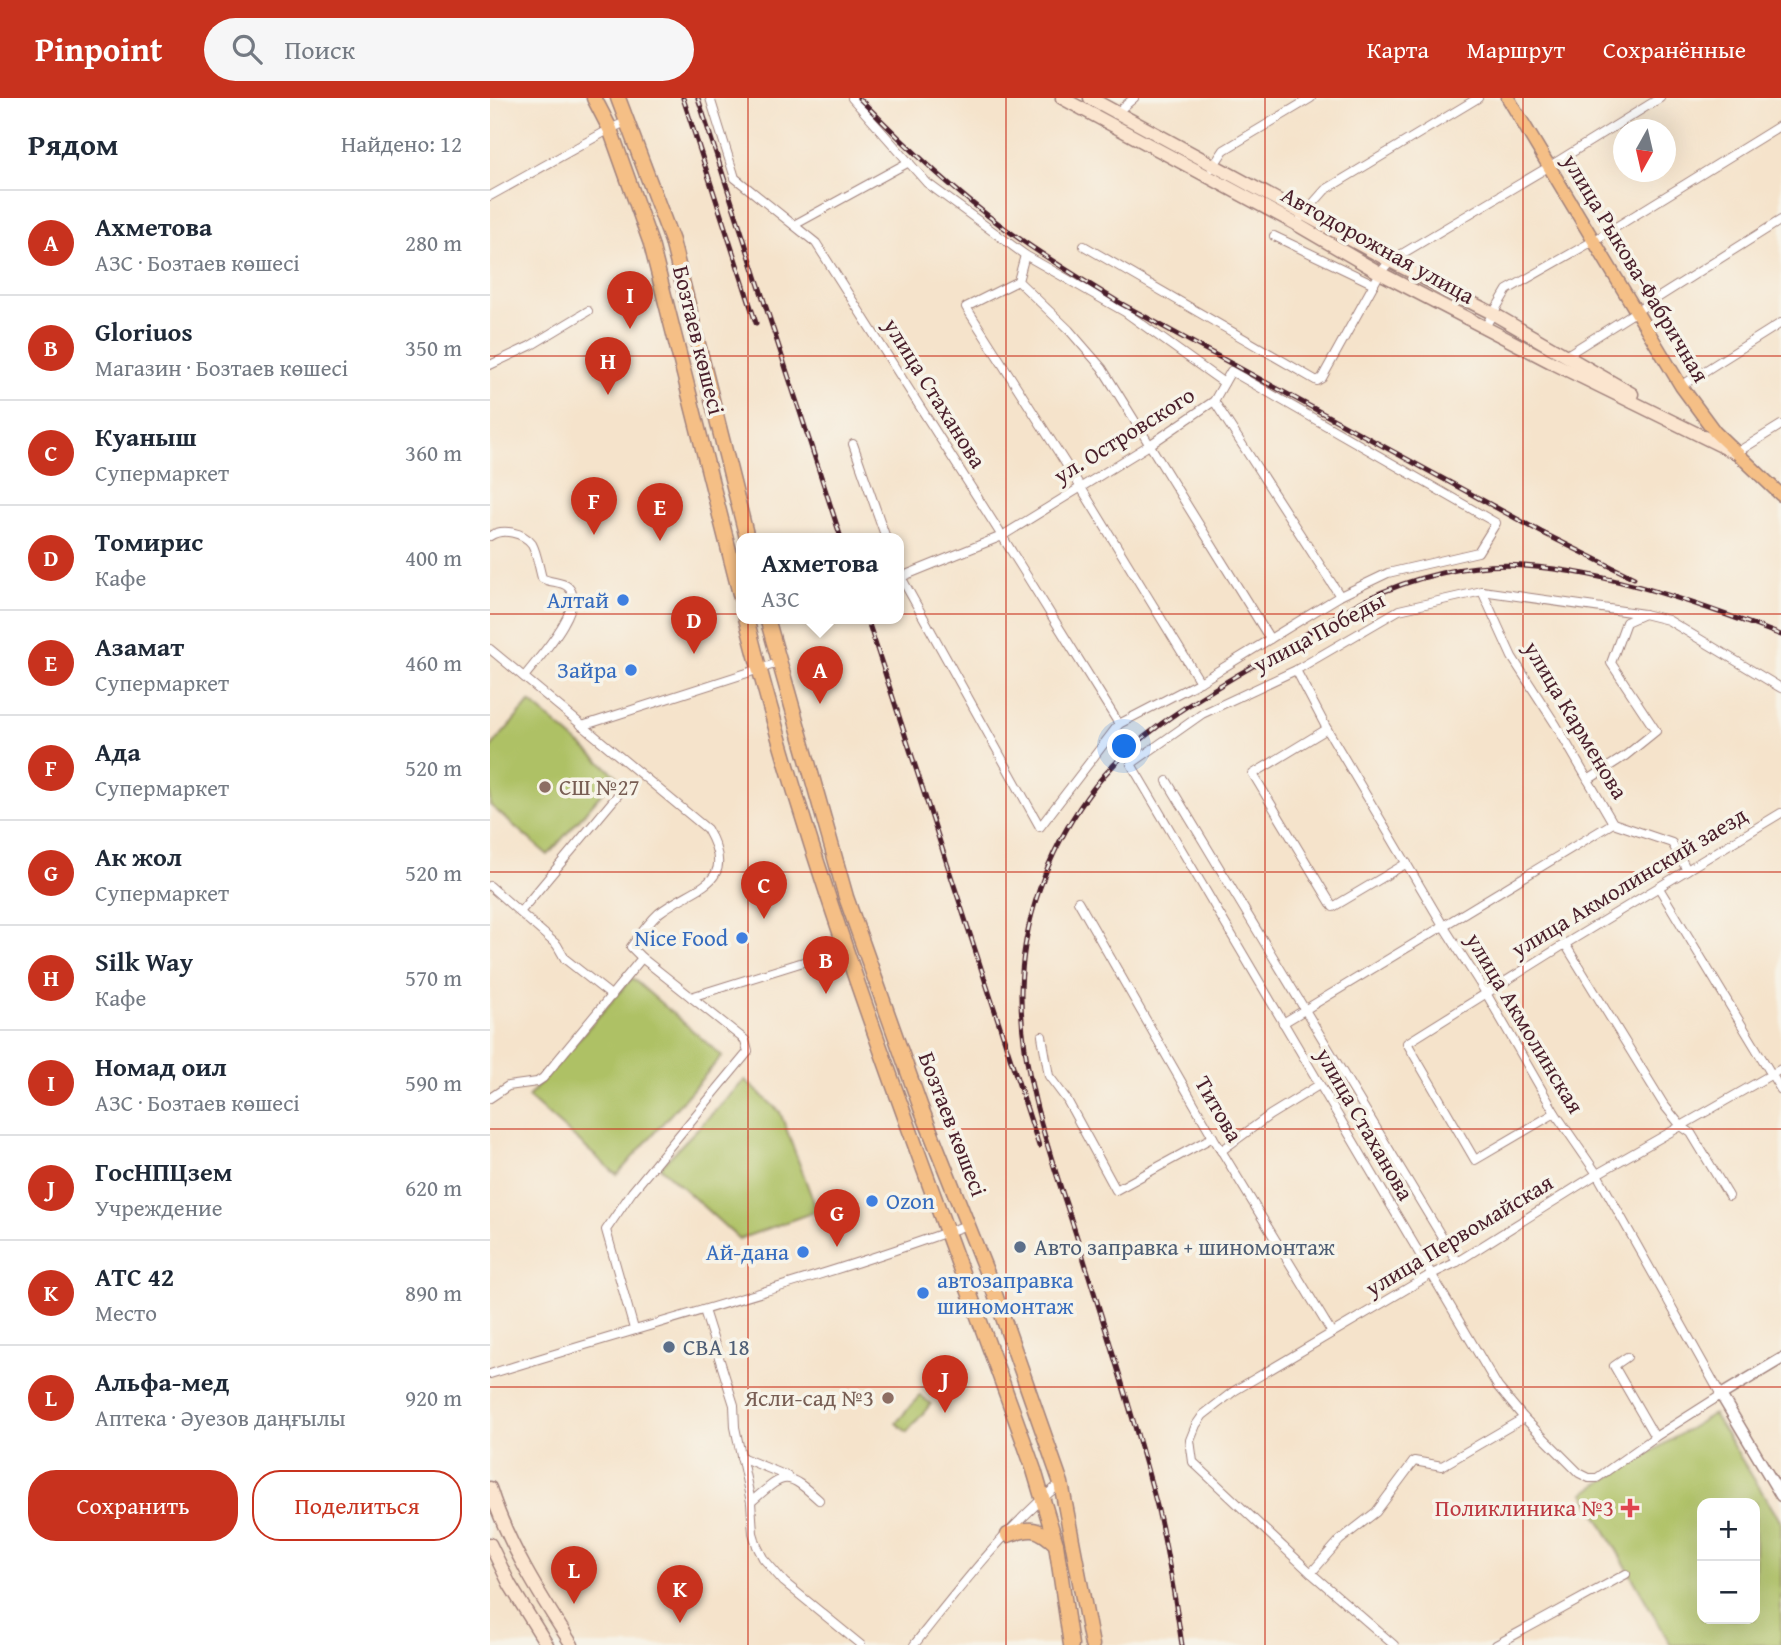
<!DOCTYPE html>
<html lang="ru">
<meta charset="utf-8">
<style>
:root{--surface:#fff;--page:#f6f6f7;--text:#1f2937;--muted:#747a83;--line:#e0e1e3;--accent:#c8321e}
body{margin:0;font-family:"Gentium Book Plus",serif;background:var(--page);color:var(--text)}
.controls{position:absolute;right:21px;bottom:21px;display:grid;overflow:hidden;border-radius:14px;box-shadow:0 7px 28px #0002}
.controls button{width:63px;height:63px;display:grid;place-items:center;padding:0;border:0;border-bottom:2px solid var(--line);background:var(--surface);color:var(--text);font:35px sans-serif}
.compass{position:absolute;left:1123px;top:21px;width:63px;height:63px;border-radius:50%;background:var(--surface);box-shadow:0 7px 28px #0002;rotate:188deg}
.you{position:absolute;left:635px;top:649px;width:24px;height:24px;margin:-18px;border:5px solid #fff;border-radius:50%;background:#1a73e8;box-shadow:0 0 0 10px #1a73e833}
.badge{display:grid;place-items:center;width:46px;height:46px;border-radius:50%;background:var(--accent);color:#fff;font-size:23px;font-weight:700}
.pin{position:absolute;translate:-50% -58px;filter:drop-shadow(0 2px 4px #0008)}
.pin::after{content:'';position:absolute;top:37px;width:24px;height:21px;background:inherit;clip-path:polygon(0 0,100% 0,50% 100%)}
.popup{position:absolute;left:246px;top:435px;width:168px;height:91px;box-sizing:border-box;display:grid;place-content:center;border-radius:14px;background:var(--surface);filter:drop-shadow(0 2px 5px #0005);font-size:23px;white-space:nowrap;color:var(--muted)}
.popup b{font-size:26px;color:var(--text)}
.popup::after{content:'';position:absolute;left:50%;top:100%;margin-left:-14px;border:14px solid transparent;border-top-color:var(--surface)}
.list{margin:0;padding:0;list-style:none}
h2{display:flex;justify-content:space-between;align-items:center;height:91px;margin:0;padding:0 28px;font-size:30px}
h2 small{font-size:23px;font-weight:400;color:var(--muted)}
.list li{display:grid;grid-template-columns:46px 1fr auto;gap:21px;align-items:center;box-sizing:border-box;height:105px;padding:0 28px;border-top:2px solid var(--line)}
.list b{display:block;font-size:26px;white-space:nowrap}
.list p{margin:0;font-size:23px;white-space:nowrap;color:var(--muted)}
.list em{font-size:23px;font-style:normal;color:var(--muted)}
.actions{display:flex;gap:14px;padding:21px 28px}
.actions a{flex:1;padding:16px 0;border:2px solid var(--accent);border-radius:28px;text-align:center;font-size:24px;color:var(--accent)}
.actions .main{background:var(--accent);color:#fff}
.icon{flex:none;width:38px;height:38px;fill:none;stroke:currentColor;stroke-width:2;stroke-linecap:round;stroke-linejoin:round}
.map{position:relative;flex:none;width:1291px;height:1547px;overflow:hidden}
header{display:flex;align-items:center;gap:42px;box-sizing:border-box;height:98px;padding:0 35px;background:var(--accent);color:#fff}
header strong{font-size:33px}
nav{display:flex;gap:38px;margin-inline-start:auto;font-size:24px}
.search{width:490px;height:63px;background:var(--page);display:flex;align-items:center;gap:18px;box-sizing:border-box;padding:0 24px;border-radius:38px;color:var(--muted);font-size:26px}
main{display:flex}
aside{flex:1;background:var(--surface)}
.map>svg:first-child{display:block}
.green{fill:#aec165;stroke:#7c7048;stroke-width:2;fill-rule:evenodd}
.lines{fill:none;stroke-linecap:round;stroke-linejoin:round}
.minor-casing{stroke:#a0817b;stroke-width:10}
.tertiary-casing{stroke:#a0817b;stroke-width:13}
.secondary-casing{stroke:#a0817b;stroke-width:15}
.primary-casing{stroke:#a0817b;stroke-width:15}
.trunk-casing{stroke:#a0817b;stroke-width:17}
.minor{stroke:#fff;stroke-width:8}
.tertiary{stroke:#fff;stroke-width:10}
.secondary{stroke:#fbe5cf;stroke-width:12}
.primary{stroke:#f5bf86;stroke-width:12}
.trunk{stroke:#f5bf86;stroke-width:14}
.rail-casing{stroke:#4a1f2b;stroke-width:5}
.rail{stroke:#f7f3e8;stroke-width:2.5;stroke-dasharray:8;stroke-linecap:butt}
.grid{fill:none;stroke:#c8321e;stroke-width:2;stroke-opacity:0.55}
.shop-dot{fill:#3f7fe0;stroke:#f7f3e8;stroke-width:2.5}
.education-dot{fill:#8d6e63;stroke:#f7f3e8;stroke-width:2.5}
.service-dot{fill:#5c6f8a;stroke:#f7f3e8;stroke-width:2.5}
.health-dot{fill:#e0444e;stroke:#f7f3e8;stroke-width:2.5}
.labels{text-anchor:middle;stroke-width:7;stroke-linejoin:round;paint-order:stroke}
.street-label{font-size:23px;fill:#4a1f2b;stroke:#f7f3e8}
.shop-label{font-size:23px;fill:#366cbe;stroke:#f7f3e8;text-anchor:end}
.education-label{font-size:23px;fill:#785e54;stroke:#f7f3e8;text-anchor:start}
.service-label{font-size:23px;fill:#4e5e75;stroke:#f7f3e8;text-anchor:start}
.health-label{font-size:23px;fill:#be3a42;stroke:#f7f3e8;text-anchor:end}
</style>
<header>
<strong>Pinpoint</strong>
<div class="search"><svg class="icon" aria-label="search" viewBox="0 0 24 24"><circle cx="10" cy="10" r="6"/><path d="M15 15l6 6"/></svg>Поиск</div>
<nav><a>Карта</a><a>Маршрут</a><a>Сохранённые</a></nav>
</header>
<main>
<aside>
<h2>Рядом<small>Найдено: 12</small></h2>
<ul class="list">
<li><span class="badge">A</span><div><b>Ахметова</b><p>АЗС · Бозтаев көшесі</p></div><em>280 m</em></li>
<li><span class="badge">B</span><div><b>Gloriuos</b><p>Магазин · Бозтаев көшесі</p></div><em>350 m</em></li>
<li><span class="badge">C</span><div><b>Куаныш</b><p>Супермаркет</p></div><em>360 m</em></li>
<li><span class="badge">D</span><div><b>Томирис</b><p>Кафе</p></div><em>400 m</em></li>
<li><span class="badge">E</span><div><b>Азамат</b><p>Супермаркет</p></div><em>460 m</em></li>
<li><span class="badge">F</span><div><b>Ада</b><p>Супермаркет</p></div><em>520 m</em></li>
<li><span class="badge">G</span><div><b>Ак жол</b><p>Супермаркет</p></div><em>520 m</em></li>
<li><span class="badge">H</span><div><b>Silk Way</b><p>Кафе</p></div><em>570 m</em></li>
<li><span class="badge">I</span><div><b>Номад оил</b><p>АЗС · Бозтаев көшесі</p></div><em>590 m</em></li>
<li><span class="badge">J</span><div><b>ГосНПЦзем</b><p>Учреждение</p></div><em>620 m</em></li>
<li><span class="badge">K</span><div><b>АТС 42</b><p>Место</p></div><em>890 m</em></li>
<li><span class="badge">L</span><div><b>Альфа-мед</b><p>Аптека · Әуезов даңғылы</p></div><em>920 m</em></li>
</ul>
<div class="actions"><a class="main">Сохранить</a><a>Поделиться</a></div>
</aside>
<div class="map">
<svg width="1291" height="1547" viewBox="0 0 1291 1547">
<rect width="100%" height="100%" fill="#f7f3e8"/>
<filter id="ink" filterUnits="userSpaceOnUse"><feTurbulence type="fractalNoise" baseFrequency=".0143" numOctaves="2"/><feDisplacementMap in="SourceGraphic" scale="14" xChannelSelector="R" yChannelSelector="G"/><feConvolveMatrix kernelMatrix="1 2 1 2 8 2 1 2 1" color-interpolation-filters="sRGB"/></filter>
<filter id="wash" filterUnits="userSpaceOnUse"><feTurbulence type="fractalNoise" baseFrequency=".00686" numOctaves="4" result="noise"/><feDisplacementMap in="SourceGraphic" scale="28" xChannelSelector="R" yChannelSelector="G"/><feGaussianBlur stdDeviation="1.57" result="paint"/><feColorMatrix in="noise" values="0 0 0 0 0 0 0 0 0 0 0 0 0 0 0 0 0 1.4 0 .05"/><feComposite in="paint" operator="in"/></filter>
<g filter="url(#wash)">
<rect width="100%" height="100%" fill="#f5e3cb"/>
<!-- green -->
<g class="green">
<path d="M40,604L127,678L58,757L0,707V650Z"/>
<path d="M142,880L232,958L127,1077L38,999Z"/>
<path d="M255,982L290,1014L327,1113L249,1141L170,1069Z"/>
<path d="M430,1297L441,1306L417,1334L406,1325Z"/>
<path d="M1223,1316L1291,1424V1547H1181L1094,1395ZM1212,1405H1265V1521H1212Z"/>
</g>
</g>
<g filter="url(#ink)">
<g class="lines">
<!-- minor casing -->
<g class="minor-casing">
<g id="minor">
<path d="M220,0L245,80L326,145L512,438L629,626"/>
<path d="M362,0L437,85L535,157L635,214L734,285"/>
<path d="M625,16L644,0"/>
<path d="M722,70L734,52L821,0"/>
<path d="M0,98L120,31L138,23"/>
<path d="M811,119L835,92L988,0"/>
<path d="M304,127L419,64"/>
<path d="M784,138L884,186"/>
<path d="M594,148L827,283L832,280L890,175L900,163L1060,68L1170,0"/>
<path d="M535,157L528,183L579,232L612,270L780,541"/>
<path d="M528,183L476,209L590,388L710,584"/>
<path d="M995,229L1017,192L1105,142L1291,27"/>
<path d="M1077,257L1291,122"/>
<path d="M0,267L40,248L98,213"/>
<path d="M1191,288L1291,225"/>
<path d="M724,303L850,498"/>
<path d="M363,346L396,440"/>
<path d="M1246,355L1291,327"/>
<path d="M0,438C12,430 33,434 42,446C47,455 49,470 52,480C60,485 71,483 78,489C98,507 46,563 34,579"/>
<path d="M409,474L411,479L550,729L629,626L710,584L850,498L898,475L988,454L1006,425L741,273L724,303L661,346L512,438L411,479"/>
<path d="M992,493L1022,559L1066,627L1123,725L1182,745L1197,772"/>
<path d="M0,551L217,731C250,788 204,787 169,815C158,825 149,838 141,849L152,860"/>
<path d="M806,572L837,631L954,829L996,895L1065,1015L1107,1076L1231,1297L1165,1339L1107,1380H1099L1089,1375L1034,1320L1008,1289L641,666L712,616L806,572L909,512L992,493L1154,516L1178,522L1291,590"/>
<path d="M92,628L288,565"/>
<path d="M837,631L763,676L843,809L917,765"/>
<path d="M1098,682L1135,658L1166,633L1121,565L1136,524L1154,516"/>
<path d="M677,683L967,1164"/>
<path d="M0,788L67,847L75,861L122,898"/>
<path d="M1169,790L1291,992"/>
<path d="M588,803L723,1039L842,1235"/>
<path d="M30,814L137,686"/>
<path d="M1075,846L1174,1007L1191,1028L1201,1035L1239,1098"/>
<path d="M793,925L1123,725"/>
<path d="M552,938L559,978L577,1002L626,1092L723,1039"/>
<path d="M0,1000L18,988L47,984L53,980L152,860L201,899L355,851"/>
<path d="M1065,1015L985,1062L917,945L1075,846L1291,715"/>
<path d="M731,1053L780,1017L829,987"/>
<path d="M214,1212L244,1307L245,1329L261,1404L263,1435L267,1448L273,1460L294,1484L371,1547"/>
<path d="M144,1231L116,1132L142,1094L258,954L255,942L201,899"/>
<path d="M1137,1259L1124,1268L1165,1339"/>
<path d="M0,1276C159,1226 320,1184 477,1127"/>
<path d="M251,1359L297,1378"/>
<path d="M261,1404C294,1376 295,1371 329,1402"/>
<path d="M821,1475L850,1442L886,1414L924,1363L952,1368L1034,1320"/>
<path d="M424,1547C467,1493 517,1428 571,1385"/>
<path d="M904,1547L821,1475L703,1364L700,1342L706,1327L713,1317L744,1293L940,1177L967,1164L1107,1076L1291,971"/>
<path d="M1006,1547L1136,1476"/>
</g>
</g>
<!-- tertiary casing -->
<g class="tertiary-casing">
<path id="tertiary" d="M1291,1261L1231,1297L1291,1398"/>
</g>
<!-- secondary casing -->
<g class="secondary-casing">
<g id="secondary">
<path d="M572,0L806,126L890,175L1065,266L1244,354"/>
<path d="M600,0L900,163L1002,215L1142,296"/>
<path d="M0,1390C18,1447 49,1496 82,1547"/>
<path d="M0,1446L20,1487L57,1547"/>
</g>
</g>
<!-- primary casing -->
<g class="primary-casing">
<path id="primary" d="M1018,0L1191,288L1225,334L1291,397"/>
</g>
<!-- trunk casing -->
<g class="trunk-casing">
<g id="trunk">
<path d="M104,0L120,31L161,146L251,500"/>
<path d="M128,0L182,143L257,440"/>
<path d="M256,520C330,811 443,1090 544,1372L566,1446L581,1547"/>
<path d="M277,520L356,799L431,1010L502,1188L571,1385L602,1547"/>
<path d="M518,1437C542,1429 547,1429 566,1446"/>
</g>
</g>
<!-- minor -->
<use href="#minor" class="minor"/>
<!-- tertiary -->
<use href="#tertiary" class="tertiary"/>
<!-- secondary -->
<use href="#secondary" class="secondary"/>
<!-- primary -->
<use href="#primary" class="primary"/>
<!-- trunk -->
<use href="#trunk" class="trunk"/>
<!-- rail casing -->
<g class="rail-casing">
<g id="rail">
<path d="M193,0L266,225"/>
<path d="M208,0L351,440"/>
<path d="M369,0C414,46 461,91 513,129C551,157 591,181 630,205L1051,434L1144,480"/>
<path d="M377,520L549,1048"/>
<path d="M692,1547C685,1500 678,1454 667,1408C645,1322 617,1237 591,1152C565,1069 530,982 531,894C532,824 557,755 597,699C642,635 714,597 780,558C811,540 841,519 873,503C921,479 981,464 1034,468C1122,474 1209,506 1291,537"/>
</g>
</g>
<!-- rail -->
<use href="#rail" class="rail"/>
</g>
</g>
<!-- grid -->
<path class="grid" d="M258,0V1547M516,0V1547M775,0V1547M1033,0V1547M0,258H1291M0,516H1291M0,774H1291M0,1031H1291M0,1289H1291"/>
<!-- markers -->
<g class="shop-dot">
<circle cx="133" cy="502" r="7"/>
<circle cx="141" cy="572" r="7"/>
<circle cx="252" cy="840" r="7"/>
<circle cx="382" cy="1103" r="7"/>
<circle cx="313" cy="1154" r="7"/>
<circle cx="433" cy="1195" r="7"/>
</g>
<g class="education-dot">
<circle cx="55" cy="689" r="7"/>
<circle cx="398" cy="1300" r="7"/>
</g>
<g class="service-dot">
<circle cx="530" cy="1149" r="7"/>
<circle cx="179" cy="1249" r="7"/>
</g>
<path class="health-dot" d="M1136.5 1399.5h7v7h7v7h-7v7h-7v-7h-7v-7h7z"/>
<g class="labels">
<!-- street labels -->
<g class="street-label">
<text transform="translate(888 147) rotate(29)" y="8">Автодорожная улица</text>
<text transform="translate(1146 170) rotate(59)" y="8">улица Рыкова-Фабричная</text>
<text transform="translate(209 242) rotate(76)" y="8">Бозтаев көшесі</text>
<text transform="translate(445 295) rotate(58)" y="8">улица Стаханова</text>
<text transform="translate(634 337) rotate(-32)" y="8">ул. Островского</text>
<text transform="translate(829 534) rotate(-28)" y="8">улица Победы</text>
<text transform="translate(1086 622) rotate(59)" y="8">улица Карменова</text>
<text transform="translate(1139 784) rotate(-31)" y="8">улица Акмолинский заезд</text>
<text transform="translate(1035 925) rotate(59)" y="8">улица Акмолинская</text>
<text transform="translate(729 1011) rotate(60)" y="8">Титова</text>
<text transform="translate(463 1026) rotate(69)" y="8">Бозтаев көшесі</text>
<text transform="translate(875 1026) rotate(60)" y="8">улица Стаханова</text>
<text transform="translate(969 1137) rotate(-31)" y="8">улица Первомайская</text>
</g>
<!-- shop labels -->
<g class="shop-label">
<text x="119" y="510">Алтай</text>
<text x="127" y="580">Зайра</text>
<text x="238" y="848">Nice Food</text>
<text x="396" y="1111" text-anchor="start">Ozon</text>
<text x="299" y="1162">Ай-дана</text>
<text x="447" y="1190" text-anchor="start">автозаправка<tspan x="447" dy="26">шиномонтаж</tspan></text>
</g>
<!-- education labels -->
<g class="education-label">
<text x="69" y="697">СШ №27</text>
<text x="384" y="1308" text-anchor="end">Ясли-сад №3</text>
</g>
<!-- service labels -->
<g class="service-label">
<text x="544" y="1157">Авто заправка + шиномонтаж</text>
<text x="193" y="1257">СВА 18</text>
</g>
<!-- health labels -->
<g class="health-label">
<text x="1124" y="1418">Поликлиника №3</text>
</g>
</g>
</svg>
<div class="controls">
<button>+</button>
<button>−</button>
</div>
<svg class="compass" viewBox="-18 -18 36 36"><path d="M0-13l5 13h-10z" fill="#e53935"/><path d="M0 13l5-13h-10z" fill="#747a83"/></svg>
<div class="you"></div>
<div class="pin badge" style="left:330px;top:606px">A</div>
<div class="popup"><b>Ахметова</b>АЗС</div>
<div class="pin badge" style="left:336px;top:896px">B</div>
<div class="pin badge" style="left:274px;top:821px">C</div>
<div class="pin badge" style="left:204px;top:556px">D</div>
<div class="pin badge" style="left:170px;top:443px">E</div>
<div class="pin badge" style="left:104px;top:437px">F</div>
<div class="pin badge" style="left:347px;top:1149px">G</div>
<div class="pin badge" style="left:118px;top:297px">H</div>
<div class="pin badge" style="left:140px;top:231px">I</div>
<div class="pin badge" style="left:455px;top:1315px">J</div>
<div class="pin badge" style="left:190px;top:1525px">K</div>
<div class="pin badge" style="left:84px;top:1506px">L</div>
</div>
</main>
